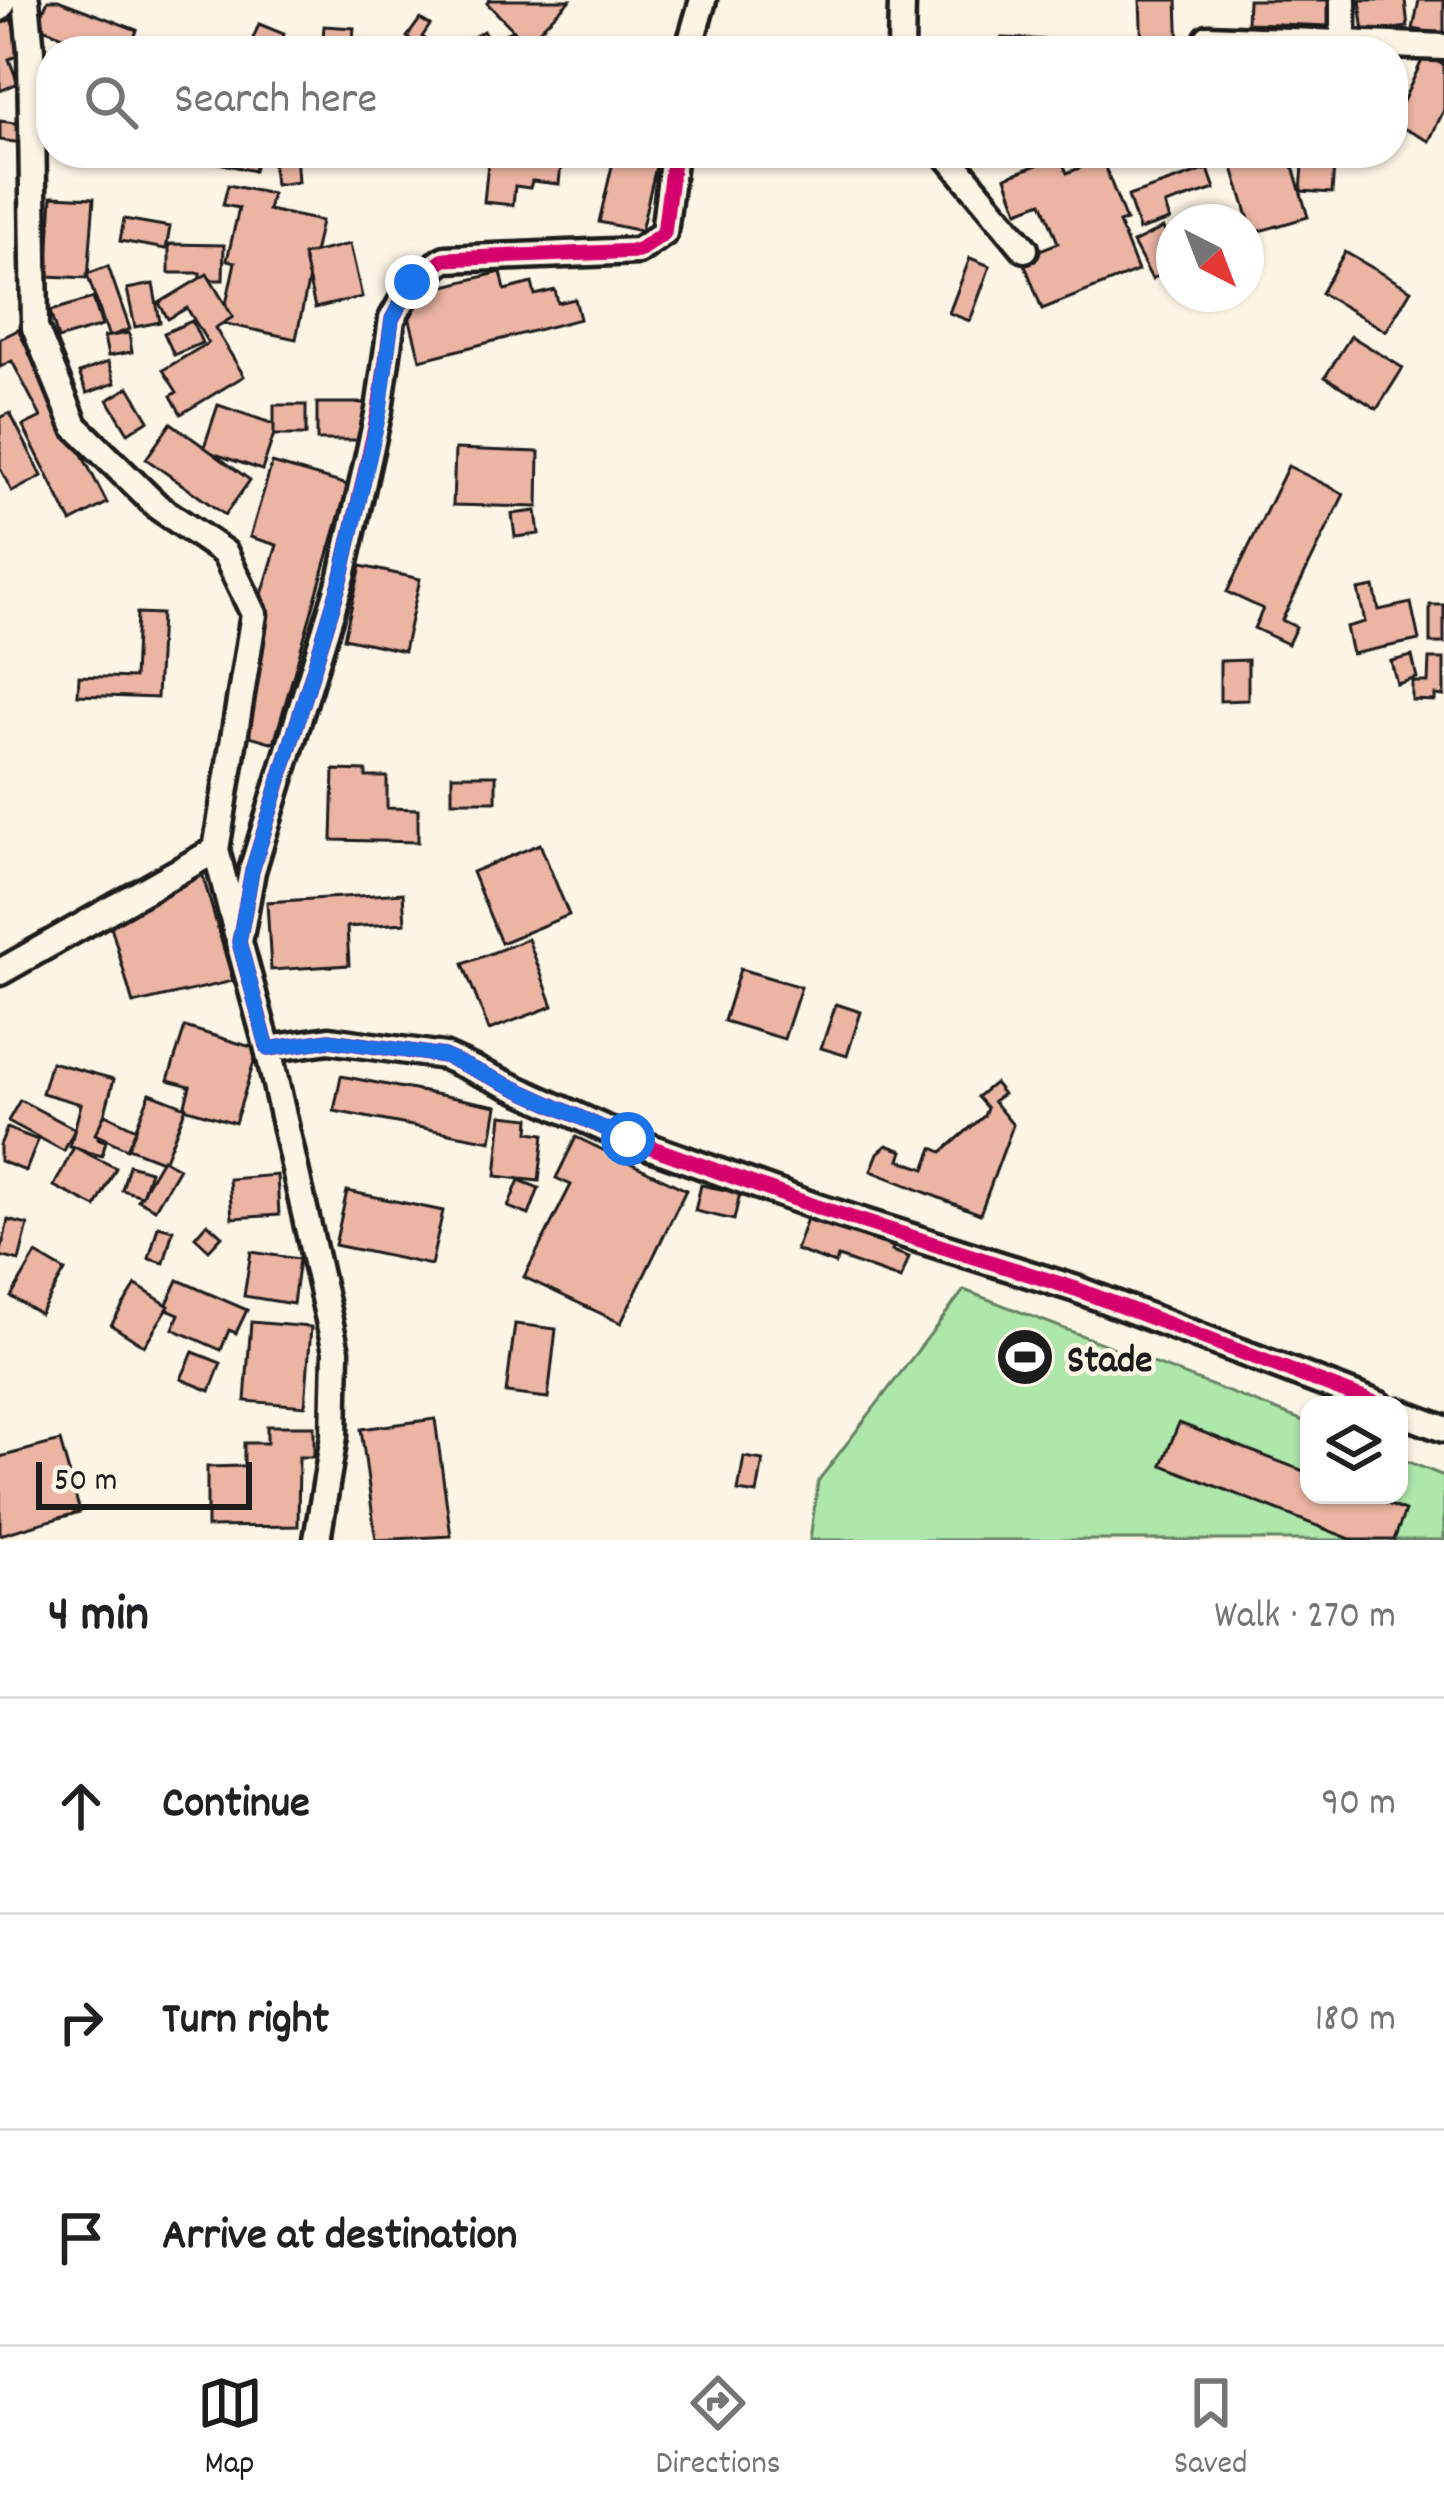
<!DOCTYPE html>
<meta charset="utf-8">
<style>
:root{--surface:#fff;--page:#f2f2f2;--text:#202124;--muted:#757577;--line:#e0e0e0;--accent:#1c1c1c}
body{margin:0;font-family:Dekko,sans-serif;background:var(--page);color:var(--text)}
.controls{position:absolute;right:36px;bottom:36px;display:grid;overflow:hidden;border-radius:24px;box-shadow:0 3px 9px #0004}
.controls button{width:108px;height:108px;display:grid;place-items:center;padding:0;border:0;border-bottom:3px solid var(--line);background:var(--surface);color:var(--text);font:60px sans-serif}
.compass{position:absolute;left:1156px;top:204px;width:108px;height:108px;border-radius:50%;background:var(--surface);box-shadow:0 3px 9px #0004;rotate:138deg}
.scale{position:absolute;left:36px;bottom:30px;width:216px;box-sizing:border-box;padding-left:12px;border:6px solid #1c1c1c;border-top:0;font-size:33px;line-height:42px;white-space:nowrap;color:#1c1c1c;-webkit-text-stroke:9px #fcf5e5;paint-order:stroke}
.stop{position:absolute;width:36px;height:36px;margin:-27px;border:9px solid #1a73e8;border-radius:50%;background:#fff}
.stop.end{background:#1a73e8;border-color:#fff;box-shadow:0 3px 12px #0008}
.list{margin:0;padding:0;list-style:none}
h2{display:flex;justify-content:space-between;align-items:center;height:156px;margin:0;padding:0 48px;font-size:51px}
h2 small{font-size:39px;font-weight:400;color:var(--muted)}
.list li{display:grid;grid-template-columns:78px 1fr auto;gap:36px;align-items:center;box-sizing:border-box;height:216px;padding:0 48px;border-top:3px solid var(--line)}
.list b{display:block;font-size:45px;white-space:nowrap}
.list em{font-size:39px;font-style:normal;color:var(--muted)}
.icon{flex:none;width:66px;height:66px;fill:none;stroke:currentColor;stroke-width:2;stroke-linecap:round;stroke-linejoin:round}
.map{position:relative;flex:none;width:1444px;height:1540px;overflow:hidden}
.search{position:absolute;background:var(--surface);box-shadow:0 3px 9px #0004;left:36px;right:36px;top:36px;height:132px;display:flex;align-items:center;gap:30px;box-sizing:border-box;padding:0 42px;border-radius:48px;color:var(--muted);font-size:45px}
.sheet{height:804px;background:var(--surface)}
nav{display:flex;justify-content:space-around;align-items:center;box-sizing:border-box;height:168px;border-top:3px solid var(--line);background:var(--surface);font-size:33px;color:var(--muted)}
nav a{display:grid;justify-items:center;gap:6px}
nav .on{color:var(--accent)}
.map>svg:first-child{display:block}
.green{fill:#aee7ab;stroke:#658264;stroke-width:3}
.building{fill:#ecb4a3;stroke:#1c1c1c;stroke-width:3}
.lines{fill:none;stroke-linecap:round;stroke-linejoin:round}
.street-casing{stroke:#1c1c1c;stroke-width:33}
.street{stroke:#fcf5e5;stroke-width:24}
.cycleway-casing{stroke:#fcf5e5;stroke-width:22}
.cycleway{stroke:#d6006c;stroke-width:15}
.route{stroke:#1a73e8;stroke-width:15}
.labels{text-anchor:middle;stroke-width:9;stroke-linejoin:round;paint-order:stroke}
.poi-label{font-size:39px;font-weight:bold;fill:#1c1c1c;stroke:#fcf5e5;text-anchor:start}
</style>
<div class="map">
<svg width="1444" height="1540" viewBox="0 0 1444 1540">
<rect width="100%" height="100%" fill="#fcf5e5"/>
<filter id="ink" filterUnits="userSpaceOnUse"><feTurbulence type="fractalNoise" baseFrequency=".00833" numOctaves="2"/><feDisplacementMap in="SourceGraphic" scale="24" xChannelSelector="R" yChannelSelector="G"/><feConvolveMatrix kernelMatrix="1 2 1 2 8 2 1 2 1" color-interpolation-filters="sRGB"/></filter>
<g filter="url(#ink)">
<!-- green -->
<path class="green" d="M964,1290L1309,1423V1495H1399V1458L1444,1476V1540H810L818,1481Z"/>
<!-- building -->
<g class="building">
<path d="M48,0H58L137,30L129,51H103L37,26Z"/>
<path d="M489,0H570L526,43L487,3Z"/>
<path d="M1140,0H1177L1179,51H1142Z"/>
<path d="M1248,0H1331L1330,26L1247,23Z"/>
<path d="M1360,0H1405L1408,27L1364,33Z"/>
<path d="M1419,0H1444V35L1413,29Z"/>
<path d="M10,17L24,53L9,59L18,83L0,91V21Z"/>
<path d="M420,19L430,25L422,37L437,47L435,51H428L407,37Z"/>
<path d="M259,24L284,34L278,51L255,49L257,43L252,41Z"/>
<path d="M324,26L354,28L352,51H322Z"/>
<path d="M514,30L522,51H499L494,38Z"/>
<path d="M483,31L495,51H462L459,46Z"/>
<path d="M1002,38L1139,43L1138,51H1002Z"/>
<path d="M1424,56L1444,65V110L1429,141L1393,123Z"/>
<path d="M0,121L31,125L29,144L0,140Z"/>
<path d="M198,153H258L254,171L197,158Z"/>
<path d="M296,153L298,182L275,185L272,156Z"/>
<path d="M489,153H562L559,184L532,181L530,188L515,186L513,205L484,202Z"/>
<path d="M615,153H659L641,231L599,222Z"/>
<path d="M1247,153H1289L1308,217L1253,233L1230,158Z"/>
<path d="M1304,153H1335L1332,193L1301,191Z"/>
<path d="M1060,156L1067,173L1102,159L1126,221L1119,223L1138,271L1042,309L1022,257L1058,243L1042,202L1018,211L1006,177Z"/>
<path d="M1208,169L1215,189L1165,205L1170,220L1139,230L1128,196Z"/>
<path d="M228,185L272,194L268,210L321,221L296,339L222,323L235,262L227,260L239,208L223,205Z"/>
<path d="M52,196L94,198L88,278L47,276Z"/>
<path d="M124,219L170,227L166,249L120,241Z"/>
<path d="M1163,228L1174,249V267L1152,279L1133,243Z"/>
<path d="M169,244L224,245L223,280H200V273H169Z"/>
<path d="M350,244L362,297L315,308L303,255Z"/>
<path d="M1345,252L1411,290L1386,331L1321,293Z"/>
<path d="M970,258L990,266L970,321L949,313Z"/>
<path d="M108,266L130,329L109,337L87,274Z"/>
<path d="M501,272L505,290L532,283L535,295L555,290L558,303L575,299L580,319L420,360L404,296Z"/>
<path d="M207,274L233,317L215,328L244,376L181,414L171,396L177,392L163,370L208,343L187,308L168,319L159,303Z"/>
<path d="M153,284L160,322L135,327L127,289Z"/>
<path d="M93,298L102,326L58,339L50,311Z"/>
<path d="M192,321L202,343L174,355L164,333Z"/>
<path d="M18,330L107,503L71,522L23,426L41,417L12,361L0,367V339Z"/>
<path d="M129,333L132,352L108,356L104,337Z"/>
<path d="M1351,336L1403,368L1377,409L1325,377Z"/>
<path d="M108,362L115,383L87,393L79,373Z"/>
<path d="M129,387L149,420L128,433L108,400Z"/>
<rect x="317" y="403" width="49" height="37"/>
<path d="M218,405L277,425L262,470L203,450Z"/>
<rect x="274" y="405" width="32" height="30"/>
<path d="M10,413L42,476L12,492L0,468V418Z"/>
<path d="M171,423L250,480L225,515L146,459Z"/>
<path d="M455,449L539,452L538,507L453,505Z"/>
<path d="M272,463L348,485L274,743L236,732L266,631L252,627L277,545L250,537Z"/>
<path d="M1288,466L1344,494L1282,620L1296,627L1288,644L1254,628L1263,609L1227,592Z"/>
<path d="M536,511L539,534L515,537L512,514Z"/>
<path d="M361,566L420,579L404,651L344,638Z"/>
<path d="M1374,587L1379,610L1411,603L1419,640L1352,654L1346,627L1365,622L1358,590Z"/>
<rect x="1430" y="605" width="14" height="38"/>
<path d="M137,613L161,614L157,698L78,695L79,676L134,678Z"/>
<path d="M1412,656L1417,678L1397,684L1391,661Z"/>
<path d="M1429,659H1444V696L1435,695V701L1412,700V682H1428Z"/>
<path d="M1248,660V700L1220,701V661Z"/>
<path d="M334,770L366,771V777H387V808L418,809V842L332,840Z"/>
<rect x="452" y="775" width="44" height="26"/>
<path d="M540,844L569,915L501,943L472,872Z"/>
<path d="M202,873L233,981L133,1004L104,901Z"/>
<path d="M403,893L405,923L347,927L349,965L271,970L267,902Z"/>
<path d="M528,939L553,1006L489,1030L463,964Z"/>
<path d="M740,969L801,987L784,1039L724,1021Z"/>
<path d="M836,1004L861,1012L847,1056L821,1048Z"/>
<path d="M185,1027L258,1049L235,1123L184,1108L190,1086L168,1080Z"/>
<path d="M51,1062L114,1079L98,1139L106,1141L102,1156L70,1147L81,1104L42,1093Z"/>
<path d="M341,1076L497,1106L491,1141L334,1111Z"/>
<path d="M994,1083L1003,1094L993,1101L1013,1125L980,1214L871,1171L878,1153L887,1145L903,1151L900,1160L925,1169L933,1148L942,1152L984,1116L987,1108L977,1097Z"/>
<path d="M150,1093L186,1107L164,1162L128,1148Z"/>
<path d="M20,1100L75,1129L64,1151L8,1121Z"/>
<path d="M105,1114L136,1129L127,1149L95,1134Z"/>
<path d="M502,1115L530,1118L529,1132L544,1134L539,1181L496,1176Z"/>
<path d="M7,1128L38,1140L26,1171L0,1161V1145Z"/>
<path d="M576,1137L686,1190L621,1323L524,1277L571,1185L556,1178Z"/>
<path d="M74,1147L116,1168L96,1207L54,1186Z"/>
<path d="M162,1159L179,1168L155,1209L138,1200Z"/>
<path d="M129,1165L150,1171L142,1196L122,1190Z"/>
<path d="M277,1175L279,1215L232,1218L229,1179Z"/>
<path d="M519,1180L539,1188L529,1215L508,1207Z"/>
<path d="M701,1185L740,1193L734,1220L695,1211Z"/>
<path d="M347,1191L443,1211L431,1265L335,1245Z"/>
<path d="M810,1210L896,1239L892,1251L909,1257L901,1279L838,1257L835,1264L796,1250Z"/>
<path d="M8,1220L28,1225L19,1261L0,1256Z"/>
<path d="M207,1223L222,1236L209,1250L195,1237Z"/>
<path d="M158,1226L173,1230L164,1263L149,1259Z"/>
<path d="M251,1252L299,1259L293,1304L244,1296Z"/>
<path d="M36,1254L65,1271L40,1314L11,1297Z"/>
<path d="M178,1280L247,1310L236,1333L229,1330L221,1350L173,1329L179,1314L165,1308Z"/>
<path d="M136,1285L169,1306L144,1346L111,1325Z"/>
<path d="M251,1322L311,1327L305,1406L245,1401Z"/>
<path d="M515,1324L556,1329L548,1398L506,1393Z"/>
<path d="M193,1352L221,1363L210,1391L181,1379Z"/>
<path d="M435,1419L451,1536L376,1540L361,1429Z"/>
<path d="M1179,1423L1309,1473V1495H1365L1405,1511L1394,1540H1353L1162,1465Z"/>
<path d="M267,1426H314V1457H299L298,1526L207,1527V1467L244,1466V1443H267Z"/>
<path d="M60,1441L80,1512L0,1535V1457Z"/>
<path d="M744,1457L763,1460L757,1494L738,1491Z"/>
</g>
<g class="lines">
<!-- street casing -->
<g class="street-casing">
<g id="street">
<path d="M26,0L31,51L35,328L75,426L158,507L225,553L254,614L216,850L237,933"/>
<path d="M0,8L4,0"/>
<path d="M1208,38L1444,47"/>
<path d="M1343,46V0"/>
<path d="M688,51L703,0"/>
<path d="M901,51L902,0"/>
<path d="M674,153L664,233L638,251L445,259L413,282L392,319L379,410L342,576L252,871L239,942L268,1049L329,1040L444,1056L628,1139L820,1208L1076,1289L1380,1405"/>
<path d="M945,153L1025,249"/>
<path d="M0,972L216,850"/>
<path d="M268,1049L336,1351L334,1436L317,1540"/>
<path d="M1399,1412L1444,1429"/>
</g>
</g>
<!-- street -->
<use href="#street" class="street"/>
<!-- cycleway casing -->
<g class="cycleway-casing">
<path id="cycleway" d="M674,153L664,233L638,251L445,259L413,282L392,319L379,410L342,576L252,871L239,942L268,1049L329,1040L444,1056L628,1139L820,1208L1076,1289L1380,1405"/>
</g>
<!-- cycleway -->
<use href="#cycleway" class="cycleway"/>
</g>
</g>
<g class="lines" filter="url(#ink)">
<!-- route -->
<path class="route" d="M412,282L392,319L380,410L342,576L252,871L239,942L268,1049L329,1040L444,1056L628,1139"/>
</g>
<!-- icons -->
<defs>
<g id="stadium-disc" transform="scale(3)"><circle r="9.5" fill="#1c1c1c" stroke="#fcf5e5"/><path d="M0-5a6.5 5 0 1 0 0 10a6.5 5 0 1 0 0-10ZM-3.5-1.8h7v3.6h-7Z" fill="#fff"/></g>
</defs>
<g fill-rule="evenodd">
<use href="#stadium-disc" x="1025" y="1357"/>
</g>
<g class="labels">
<!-- poi labels -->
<g class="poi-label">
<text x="1067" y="1371">Stade</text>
</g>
</g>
</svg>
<div class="controls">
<button><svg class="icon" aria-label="layers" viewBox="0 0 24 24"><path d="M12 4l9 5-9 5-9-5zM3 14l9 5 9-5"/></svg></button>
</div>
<svg class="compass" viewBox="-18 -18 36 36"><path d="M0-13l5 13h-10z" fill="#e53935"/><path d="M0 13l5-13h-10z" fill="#757577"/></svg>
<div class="scale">50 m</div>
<div class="stop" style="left:628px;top:1139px"></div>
<div class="stop end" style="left:412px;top:282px"></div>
<div class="search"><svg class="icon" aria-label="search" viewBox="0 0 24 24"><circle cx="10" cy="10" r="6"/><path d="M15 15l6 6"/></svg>Search here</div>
</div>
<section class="sheet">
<h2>4 min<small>Walk · 270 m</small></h2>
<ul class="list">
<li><svg class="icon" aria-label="ahead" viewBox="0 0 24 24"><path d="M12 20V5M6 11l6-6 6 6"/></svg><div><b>Continue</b></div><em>90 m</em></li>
<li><svg class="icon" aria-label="right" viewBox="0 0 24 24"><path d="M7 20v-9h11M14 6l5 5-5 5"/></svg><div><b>Turn right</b></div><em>180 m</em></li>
<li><svg class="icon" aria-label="arrive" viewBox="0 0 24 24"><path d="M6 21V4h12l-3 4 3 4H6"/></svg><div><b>Arrive at destination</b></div></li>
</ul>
</section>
<nav>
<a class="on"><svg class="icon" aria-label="map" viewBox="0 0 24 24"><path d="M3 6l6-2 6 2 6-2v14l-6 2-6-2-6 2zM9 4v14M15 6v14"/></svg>Map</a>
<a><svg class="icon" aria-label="directions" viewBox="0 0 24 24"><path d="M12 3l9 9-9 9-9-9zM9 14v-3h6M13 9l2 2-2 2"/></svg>Directions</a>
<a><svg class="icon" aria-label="saved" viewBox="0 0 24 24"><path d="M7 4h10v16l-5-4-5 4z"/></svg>Saved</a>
</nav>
